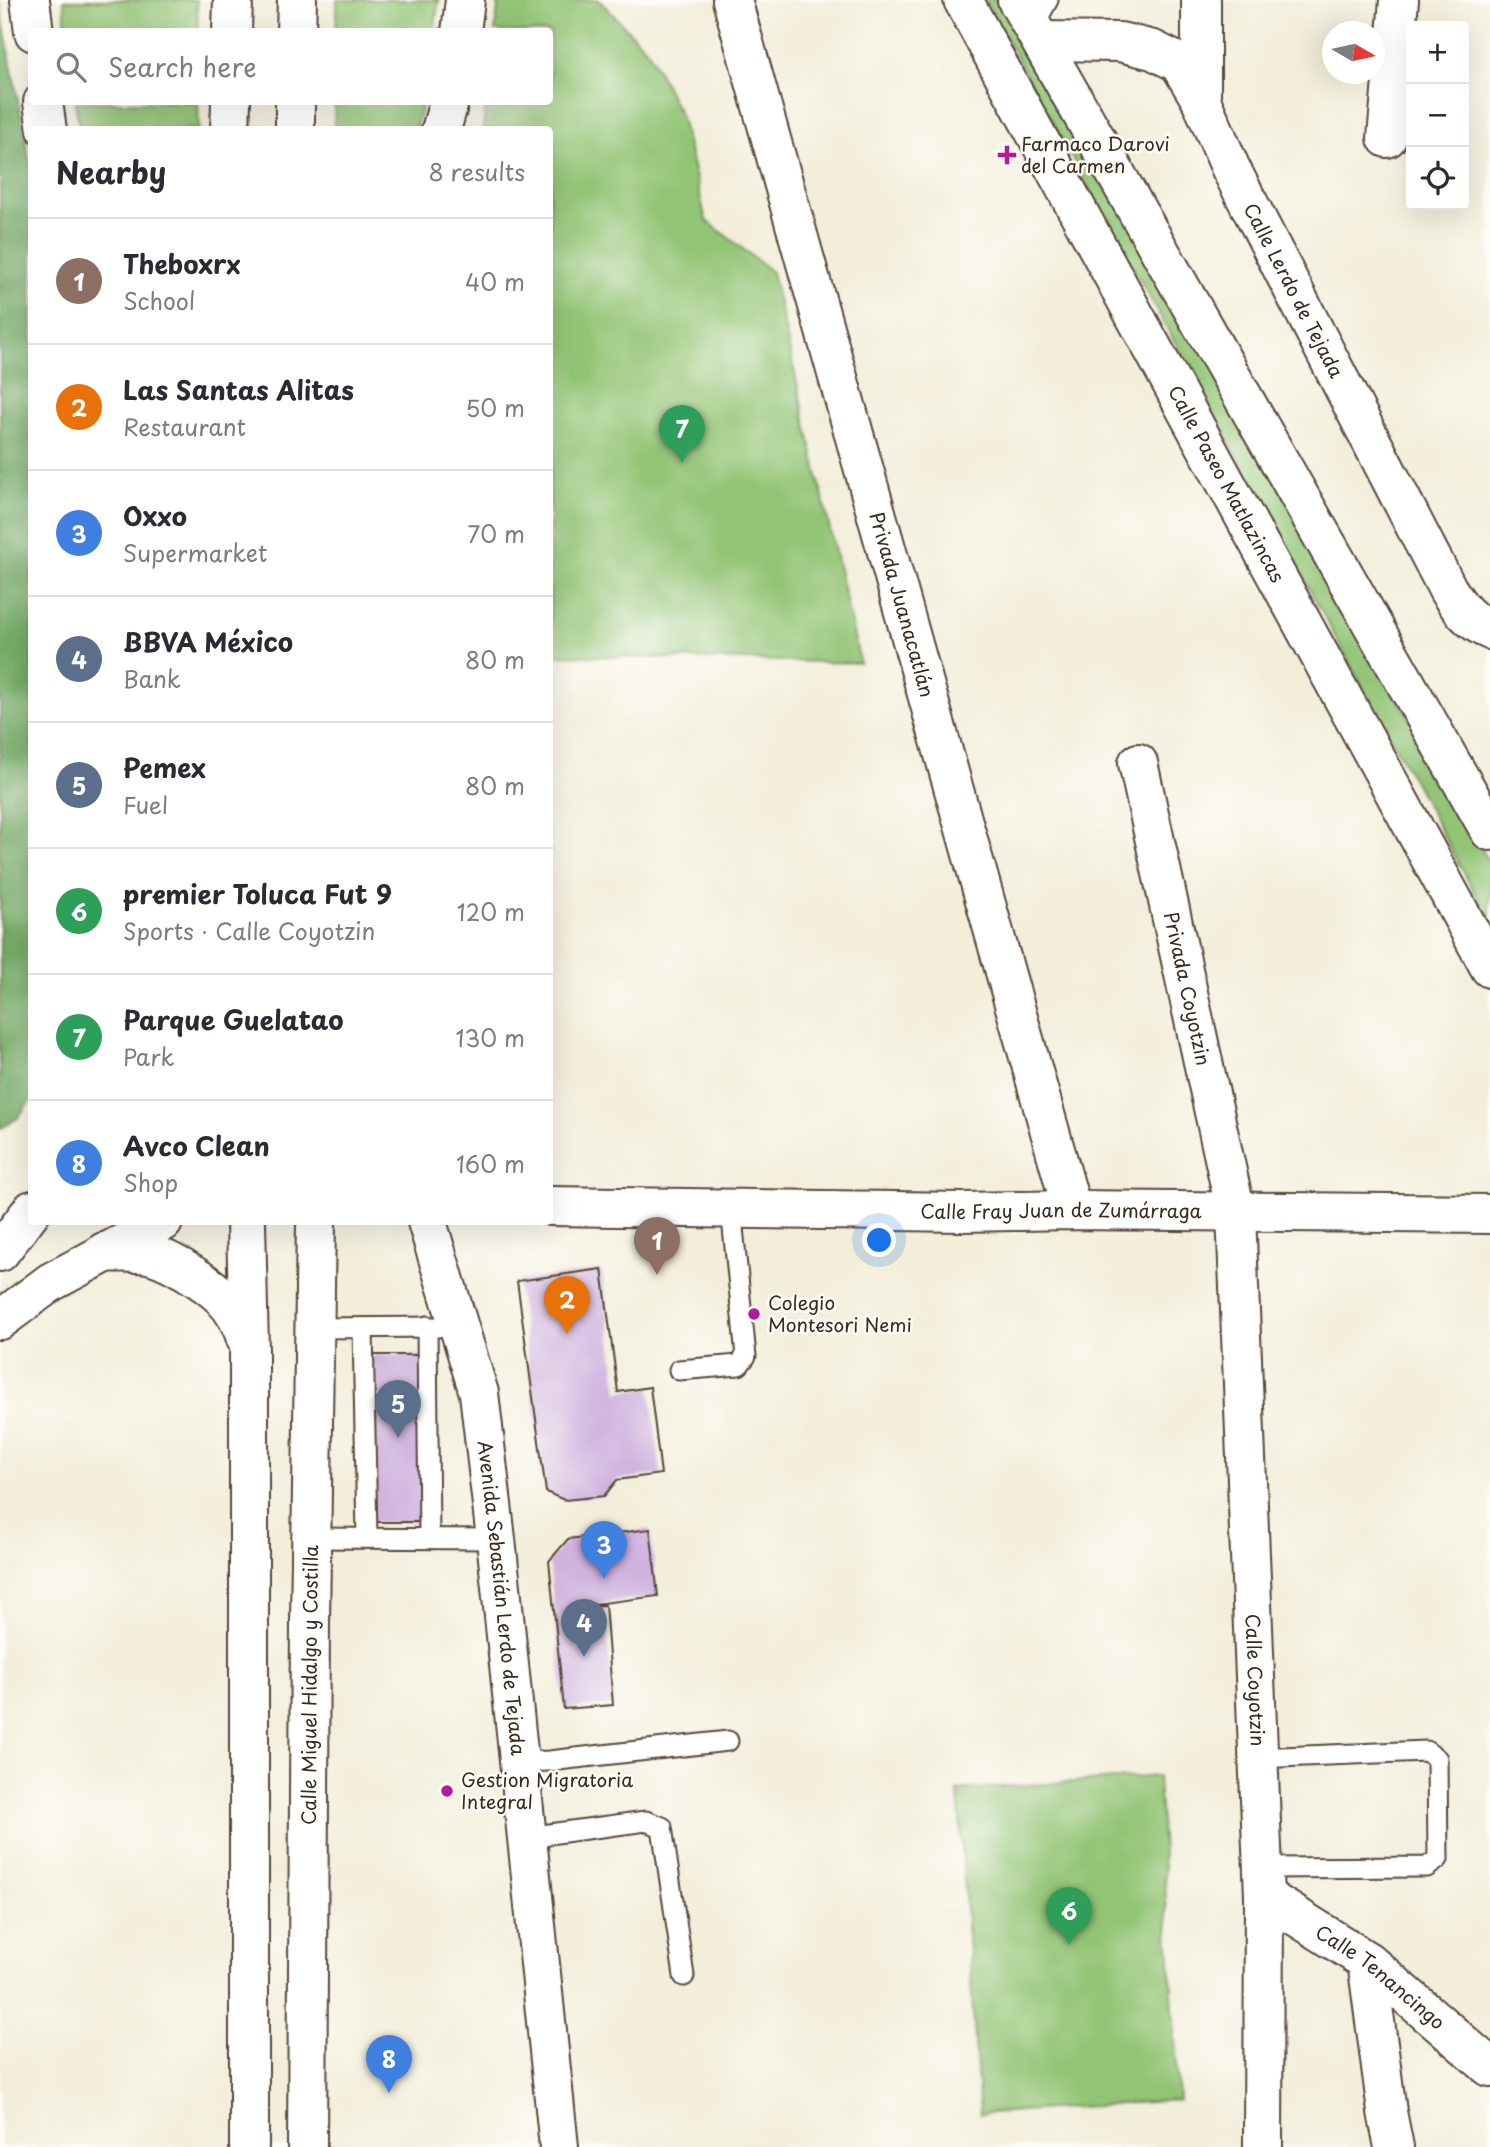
<!DOCTYPE html>
<meta charset="utf-8">
<style>
:root{--surface:#fff;--page:#f2f2f3;--text:#2b2b33;--muted:#7c7c81;--line:#e1e1e2;--accent:#1a73e8}
body{margin:0;font-family:"Playpen Sans",sans-serif;background:var(--page);color:var(--text)}
.controls{position:absolute;right:21px;top:21px;display:grid;overflow:hidden;border-radius:7px;box-shadow:0 7px 28px #0002}
.controls button{width:63px;height:63px;display:grid;place-items:center;padding:0;border:0;border-bottom:2px solid var(--line);background:var(--surface);color:var(--text);font:35px sans-serif}
.compass{position:absolute;left:1322px;top:21px;width:63px;height:63px;border-radius:50%;background:var(--surface);box-shadow:0 7px 28px #0002;rotate:99deg}
.you{position:absolute;left:880px;top:1241px;width:24px;height:24px;margin:-18px;border:5px solid #fff;border-radius:50%;background:#1a73e8;box-shadow:0 0 0 10px #1a73e833}
.badge{display:grid;place-items:center;width:46px;height:46px;border-radius:50%;background:var(--accent);color:#fff;font-size:23px;font-weight:700}
.pin{position:absolute;translate:-50% -58px;filter:drop-shadow(0 2px 4px #0008)}
.pin::after{content:'';position:absolute;top:37px;width:24px;height:21px;background:inherit;clip-path:polygon(0 0,100% 0,50% 100%)}
.list{margin:0;padding:0;list-style:none}
h2{display:flex;justify-content:space-between;align-items:center;height:91px;margin:0;padding:0 28px;font-size:30px}
h2 small{font-size:23px;font-weight:400;color:var(--muted)}
.list li{display:grid;grid-template-columns:46px 1fr auto;gap:21px;align-items:center;box-sizing:border-box;height:126px;padding:0 28px;border-top:2px solid var(--line)}
.list b{display:block;font-size:26px;white-space:nowrap}
.list p{margin:0;font-size:23px;white-space:nowrap;color:var(--muted)}
.list em{font-size:23px;font-style:normal;color:var(--muted)}
.icon{flex:none;width:38px;height:38px;fill:none;stroke:currentColor;stroke-width:2;stroke-linecap:round;stroke-linejoin:round}
.map{position:relative;flex:none;width:1490px;height:2147px;overflow:hidden}
.search{position:absolute;background:var(--surface);box-shadow:0 7px 28px #0002;left:28px;top:28px;width:525px;height:77px;display:flex;align-items:center;gap:18px;box-sizing:border-box;padding:0 24px;border-radius:7px;color:var(--muted);font-size:26px}
.panel{position:absolute;background:var(--surface);box-shadow:0 7px 28px #0002;left:28px;top:126px;width:525px;height:1099px;border-radius:7px}
.map>svg:first-child{display:block}
.green{fill:#92c474;stroke:#667749;stroke-width:2}
.forest{fill:#75aa66;stroke:#586a42;stroke-width:2}
.building{fill:#d0b3df}
.lines{fill:none;stroke-linecap:round;stroke-linejoin:round}
.lane-casing{stroke:#57473a;stroke-width:23}
.street-casing{stroke:#57473a;stroke-width:42}
.secondary-casing{stroke:#57473a;stroke-width:42}
.highway-casing{stroke:#57473a;stroke-width:42}
.lane{stroke:#fff;stroke-width:19}
.street{stroke:#fff;stroke-width:38}
.secondary{stroke:#fff;stroke-width:38}
.highway{stroke:#fff;stroke-width:38}
.poi-dot{fill:#b5179e;stroke:#fdfcf7;stroke-width:2.5}
.labels{text-anchor:middle;stroke-width:5;stroke-linejoin:round;paint-order:stroke}
.poi-label{font-size:19px;fill:#3b2a1e;stroke:#fdfcf7;text-anchor:start}
.street-label{font-size:19px;fill:#3b2a1e;stroke:#fdfcf7}
</style>
<div class="map">
<svg width="1490" height="2147" viewBox="0 0 1490 2147">
<rect width="100%" height="100%" fill="#fdfcf7"/>
<filter id="ink" filterUnits="userSpaceOnUse"><feTurbulence type="fractalNoise" baseFrequency=".0143" numOctaves="2"/><feDisplacementMap in="SourceGraphic" scale="14" xChannelSelector="R" yChannelSelector="G"/><feConvolveMatrix kernelMatrix="1 2 1 2 8 2 1 2 1" color-interpolation-filters="sRGB"/></filter>
<filter id="wash" filterUnits="userSpaceOnUse"><feTurbulence type="fractalNoise" baseFrequency=".00686" numOctaves="4" result="noise"/><feDisplacementMap in="SourceGraphic" scale="28" xChannelSelector="R" yChannelSelector="G"/><feGaussianBlur stdDeviation="1.57" result="paint"/><feColorMatrix in="noise" values="0 0 0 0 0 0 0 0 0 0 0 0 0 0 0 0 0 1.4 0 .05"/><feComposite in="paint" operator="in"/></filter>
<g filter="url(#wash)">
<rect width="100%" height="100%" fill="#f3eeda"/>
<!-- green -->
<g class="green">
<path d="M64,0H197L198,31H66Z"/>
<path d="M337,0H439L434,31L336,32Z"/>
<path d="M499,0H599L649,52L681,117L706,220L772,272L860,663L550,655V130L483,129L486,102H550V32L495,31Z"/>
<path d="M985,0H1005L1301,522L1490,864V921L1201,390Z"/>
<path d="M75,102H198L199,129H80Z"/>
<path d="M335,102H423L415,130L334,129Z"/>
<path d="M1158,1776L1179,2100L980,2114L958,1790Z"/>
</g>
<!-- forest -->
<path class="forest" d="M0,4L32,174V1098L18,1118L0,1129Z"/>
<g id="blocks">
<!-- building -->
<g class="building">
<path d="M602,1269L618,1392L650,1387L661,1474L617,1480L604,1496L564,1500L546,1492L517,1281Z"/>
<path d="M371,1355H426L425,1522H369Z"/>
<path d="M650,1529L658,1596L572,1607L605,1605L613,1705L564,1709L549,1561L568,1539Z"/>
</g>
</g>
</g>
<g filter="url(#ink)">
<use href="#blocks" fill-opacity="0" stroke="#57473a" stroke-width="2"/>
<g class="lines">
<!-- lane casing -->
<g class="lane-casing">
<g id="lane">
<path d="M1033,27L1048,0"/>
<path d="M427,1326L429,1538"/>
<path d="M314,1328L438,1327"/>
<path d="M363,1328L367,1538"/>
<path d="M679,1370L739,1365L746,1356L731,1208"/>
<path d="M311,1538L496,1539"/>
<path d="M1258,1758L1426,1751L1437,1759L1438,1859L1427,1867L1263,1868"/>
<path d="M519,1762L549,1761L728,1741"/>
<path d="M527,1837L646,1821L662,1827L684,1976"/>
</g>
</g>
<!-- street casing -->
<g class="street-casing">
<g id="street">
<path id="s1" d="M732,0L1072,1210"/>
<path id="s2" d="M1042,41L1120,42L1153,50L1179,63L1201,100L1231,169L1448,590C1459,607 1470,622 1490,630"/>
<path d="M1201,97V0"/>
<path d="M1387,138L1399,0"/>
<path id="s3" d="M1138,763L1236,1213L1264,1896L1263,2147"/>
<path id="s4" d="M550,1206L963,1212L1072,1210L1490,1214"/>
<path id="s5" d="M1264,1896L1367,1961L1490,2067"/>
<path d="M1367,1961L1387,2112L1394,2147"/>
</g>
</g>
<!-- secondary casing -->
<g class="secondary-casing">
<g id="secondary">
<path d="M30,0L34,32"/>
<path d="M232,32L233,0"/>
<path d="M296,32L297,0"/>
<path d="M43,102L47,130"/>
<path d="M230,130L231,102"/>
<path d="M295,130V102"/>
<path d="M246,1222L249,1350V2147"/>
<path id="s6" d="M427,1222L479,1393L496,1539L559,2147"/>
<path d="M0,1252L32,1210"/>
<path d="M104,1252C119,1253 134,1252 148,1254C160,1256 172,1263 183,1269C213,1287 236,1303 246,1339"/>
<path d="M0,1320L51,1282L163,1222"/>
<path id="s7" d="M307,2147L310,1623L316,1222"/>
</g>
</g>
<!-- highway casing -->
<g class="highway-casing">
<g id="highway">
<path id="s8" d="M963,0L1490,968"/>
<path d="M1017,0L1490,831"/>
<path d="M461,32L465,0"/>
<path d="M441,130L449,102"/>
</g>
</g>
<!-- lane -->
<use href="#lane" class="lane"/>
<!-- street -->
<use href="#street" class="street"/>
<!-- secondary -->
<use href="#secondary" class="secondary"/>
<!-- highway -->
<use href="#highway" class="highway"/>
</g>
</g>
<!-- markers -->
<g class="poi-dot">
<path d="M1003.5 144.5h7v7h7v7h-7v7h-7v-7h-7v-7h7z"/>
<circle cx="754" cy="1314" r="7"/>
<circle cx="447" cy="1791" r="7"/>
</g>
<g class="labels">
<!-- poi labels -->
<g class="poi-label">
<text x="1021" y="151">Farmaco Darovi<tspan x="1021" dy="22">del Carmen</tspan></text>
<text x="768" y="1310">Colegio<tspan x="768" dy="22">Montesori Nemi</tspan></text>
<text x="461" y="1787">Gestion Migratoria<tspan x="461" dy="22">Integral</tspan></text>
</g>
<!-- street labels -->
<g class="street-label">
<text dy="7" stroke="none"><textPath href="#s2" startOffset="396">Calle Lerdo de Tejada</textPath></text>
<text dy="7" stroke="none"><textPath href="#s8" startOffset="551">Calle Paseo Matlazincas</textPath></text>
<text dy="7" stroke="none"><textPath href="#s1" startOffset="628">Privada Juanacatlán</textPath></text>
<text dy="7" stroke="none"><textPath href="#s3" startOffset="231">Privada Coyotzin</textPath></text>
<text dy="7" stroke="none"><textPath href="#s4" startOffset="511">Calle Fray Juan de Zumárraga</textPath></text>
<text dy="7" stroke="none"><textPath href="#s6" startOffset="385">Avenida Sebastián Lerdo de Tejada</textPath></text>
<text dy="7" stroke="none"><textPath href="#s3" startOffset="928">Calle Coyotzin</textPath></text>
<text dy="7" stroke="none"><textPath href="#s7" startOffset="462">Calle Miguel Hidalgo y Costilla</textPath></text>
<text dy="7" stroke="none"><textPath href="#s5" startOffset="142">Calle Tenancingo</textPath></text>
</g>
</g>
</svg>
<div class="controls">
<button>+</button>
<button>−</button>
<button><svg class="icon" aria-label="locate" viewBox="0 0 24 24"><circle cx="12" cy="12" r="6"/><path d="M12 2v4M12 18v4M2 12h4M18 12h4"/></svg></button>
</div>
<svg class="compass" viewBox="-18 -18 36 36"><path d="M0-13l5 13h-10z" fill="#e53935"/><path d="M0 13l5-13h-10z" fill="#7c7c81"/></svg>
<div class="you"></div>
<div class="pin badge" style="left:657px;top:1275px;background:#8d6e63">1</div>
<div class="pin badge" style="left:567px;top:1334px;background:#e8710a">2</div>
<div class="pin badge" style="left:604px;top:1579px;background:#3f7fe0">3</div>
<div class="pin badge" style="left:584px;top:1657px;background:#5c6f8a">4</div>
<div class="pin badge" style="left:398px;top:1438px;background:#5c6f8a">5</div>
<div class="pin badge" style="left:1069px;top:1945px;background:#2e9e5b">6</div>
<div class="pin badge" style="left:682px;top:463px;background:#2e9e5b">7</div>
<div class="pin badge" style="left:389px;top:2093px;background:#3f7fe0">8</div>
<div class="search"><svg class="icon" aria-label="search" viewBox="0 0 24 24"><circle cx="10" cy="10" r="6"/><path d="M15 15l6 6"/></svg>Search here</div>
<section class="panel">
<h2>Nearby<small>8 results</small></h2>
<ul class="list">
<li><span class="badge" style="background:#8d6e63">1</span><div><b>Theboxrx</b><p>School</p></div><em>40 m</em></li>
<li><span class="badge" style="background:#e8710a">2</span><div><b>Las Santas Alitas</b><p>Restaurant</p></div><em>50 m</em></li>
<li><span class="badge" style="background:#3f7fe0">3</span><div><b>Oxxo</b><p>Supermarket</p></div><em>70 m</em></li>
<li><span class="badge" style="background:#5c6f8a">4</span><div><b>BBVA México</b><p>Bank</p></div><em>80 m</em></li>
<li><span class="badge" style="background:#5c6f8a">5</span><div><b>Pemex</b><p>Fuel</p></div><em>80 m</em></li>
<li><span class="badge" style="background:#2e9e5b">6</span><div><b>premier Toluca Fut 9</b><p>Sports · Calle Coyotzin</p></div><em>120 m</em></li>
<li><span class="badge" style="background:#2e9e5b">7</span><div><b>Parque Guelatao</b><p>Park</p></div><em>130 m</em></li>
<li><span class="badge" style="background:#3f7fe0">8</span><div><b>Avco Clean</b><p>Shop</p></div><em>160 m</em></li>
</ul>
</section>
</div>
